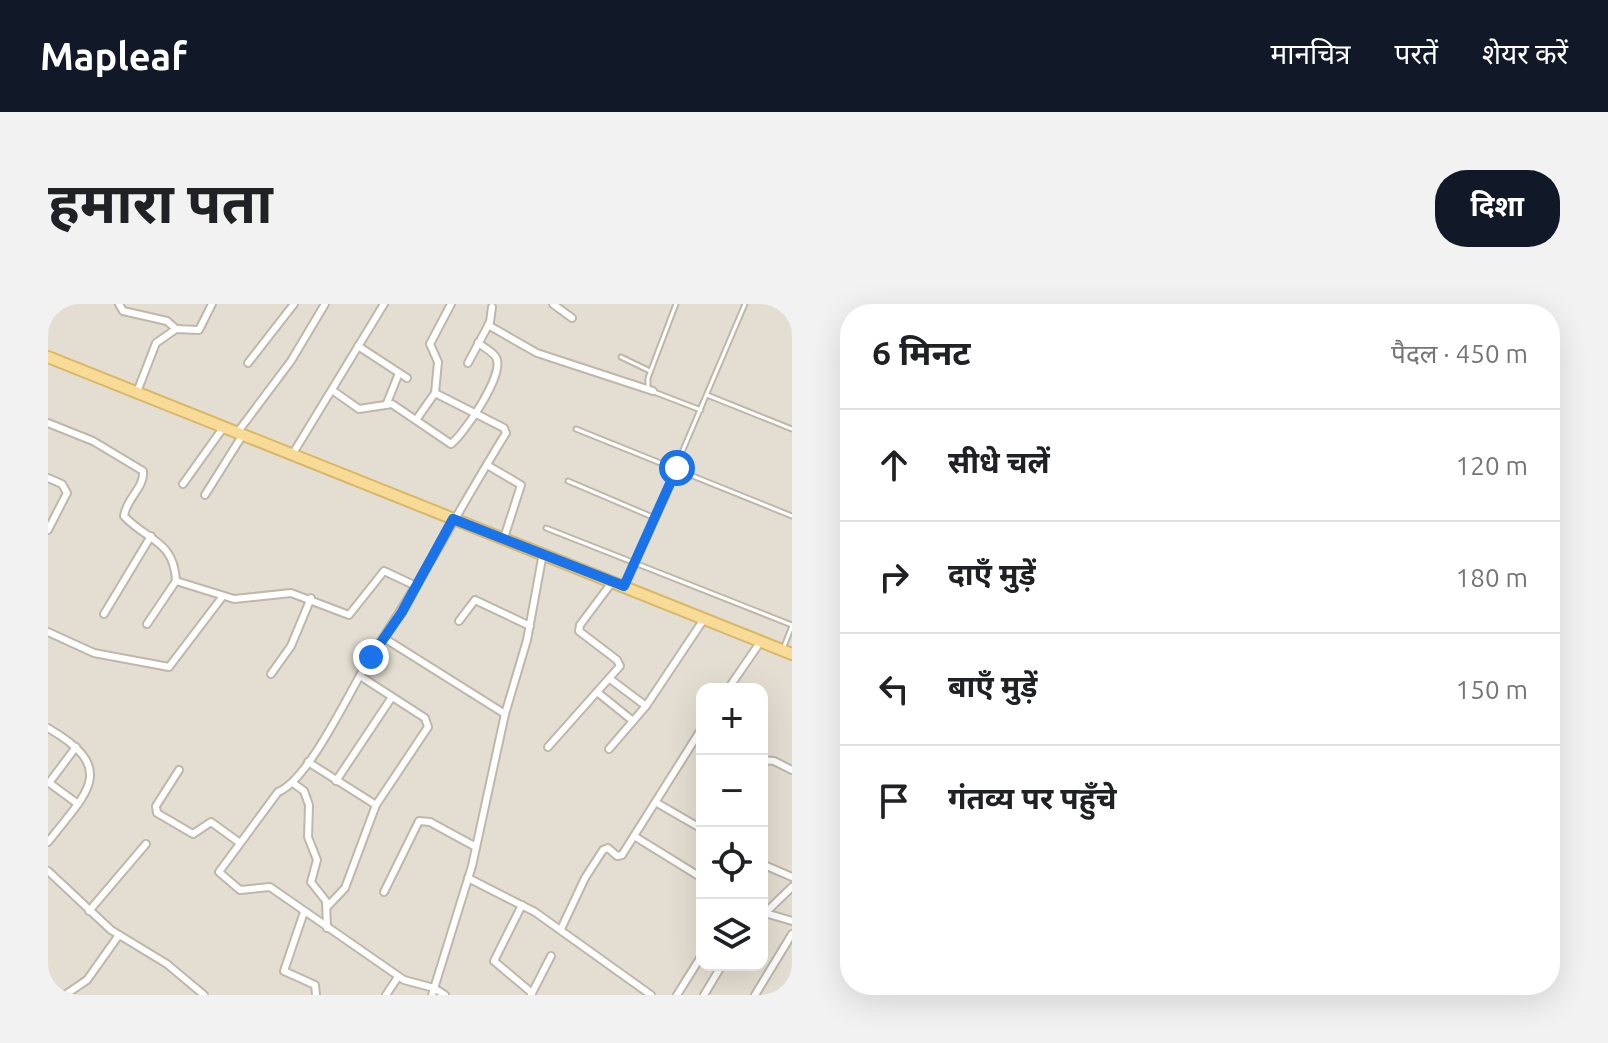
<!DOCTYPE html>
<html lang="hi">
<meta charset="utf-8">
<style>
:root{--surface:#fff;--page:#f2f2f2;--text:#202124;--muted:#757577;--line:#e0e0e0;--accent:#111827}
body{margin:0;font-family:Ubuntu,"Noto Sans Devanagari",sans-serif;background:var(--page);color:var(--text)}
.controls{position:absolute;right:24px;bottom:24px;display:grid;overflow:hidden;border-radius:16px;box-shadow:0 8px 32px #0002}
.controls button{width:72px;height:72px;display:grid;place-items:center;padding:0;border:0;border-bottom:2px solid var(--line);background:var(--surface);color:var(--text);font:40px sans-serif}
.stop{position:absolute;width:24px;height:24px;margin:-18px;border:6px solid #1a73e8;border-radius:50%;background:#fff}
.stop.end{background:#1a73e8;border-color:#fff;box-shadow:0 2px 8px #0008}
.list{margin:0;padding:0;list-style:none}
h2{display:flex;justify-content:space-between;align-items:center;height:104px;margin:0;padding:0 32px;font-size:34px}
h2 small{font-size:26px;font-weight:400;color:var(--muted)}
.list li{display:grid;grid-template-columns:52px 1fr auto;gap:24px;align-items:center;box-sizing:border-box;height:112px;padding:0 32px;border-top:2px solid var(--line)}
.list b{display:block;font-size:30px;white-space:nowrap}
.list em{font-size:26px;font-style:normal;color:var(--muted)}
.icon{flex:none;width:44px;height:44px;fill:none;stroke:currentColor;stroke-width:2;stroke-linecap:round;stroke-linejoin:round}
.map{position:relative;flex:none;width:744px;height:691px;overflow:hidden;border-radius:32px}
header{display:flex;align-items:center;gap:48px;box-sizing:border-box;height:112px;padding:0 40px;background:var(--accent);color:#fff}
header strong{font-size:38px}
nav{display:flex;gap:44px;margin-inline-start:auto;font-size:28px}
.intro{display:flex;align-items:center;justify-content:space-between;box-sizing:border-box;height:192px;padding:0 48px}
h1{margin:0;font-size:56px}
.button{padding:20px 36px;border-radius:32px;background:var(--accent);color:#fff;font-size:28px;font-weight:700}
main{display:flex;gap:48px;padding:0 48px}
aside{flex:1;background:var(--surface);border-radius:32px;box-shadow:0 8px 32px #0002}
.map>svg:first-child{display:block}
.residential{fill:#e4ded2;fill-rule:evenodd}
.lines{fill:none;stroke-linecap:round;stroke-linejoin:round}
.service-casing{stroke:#beb7aa;stroke-width:7}
.minor-casing{stroke:#beb7aa;stroke-width:10}
.primary-casing{stroke:#dab767;stroke-width:14}
.service{stroke:#fff;stroke-width:3}
.minor{stroke:#fff;stroke-width:6}
.primary{stroke:#f7db96;stroke-width:10}
.route{stroke:#1a73e8;stroke-width:10}
</style>
<header>
<strong>Mapleaf</strong>
<nav><a>मानचित्र</a><a>परतें</a><a>शेयर करें</a></nav>
</header>
<div class="intro"><h1>हमारा पता</h1><a class="button">दिशा</a></div>
<main>
<div class="map">
<svg width="744" height="691" viewBox="0 0 744 691">
<rect width="100%" height="100%" fill="#f0ece3"/>
<!-- residential -->
<path class="residential" d="M0,0H744V691H0ZM654,385H714V661H654Z"/>
<g class="lines">
<!-- service casing -->
<g class="service-casing">
<g id="service">
<path d="M573,53L602,67"/>
<path d="M600,83V74L628,0"/>
<path d="M606,88L653,106"/>
<path d="M659,91L744,125"/>
<path d="M528,125L744,212"/>
<path d="M520,177L607,214"/>
<path d="M498,224L744,321"/>
<path d="M578,280L697,0"/>
<path d="M735,345L744,322"/>
</g>
</g>
<!-- minor casing -->
<g class="minor-casing">
<g id="minor">
<path d="M71,0L75,7L119,17L128,25"/>
<path d="M505,0L524,14"/>
<path d="M440,21L489,49L605,87"/>
<path d="M310,42L359,74"/>
<path d="M200,59L246,0"/>
<path d="M420,59L442,18L444,3"/>
<path d="M284,86L311,105L344,100L403,140C416,130 454,74 449,56C448,50 436,43 430,39"/>
<path d="M89,88L108,39L128,25L151,26L164,0"/>
<path d="M387,89L456,124L458,129C414,200 375,275 328,344C306,377 263,475 230,488L171,568L192,586L222,583L356,676L386,684L397,691"/>
<path d="M339,99L351,69"/>
<path d="M368,116L387,89L390,58L382,40L403,0"/>
<path d="M0,119L45,137L95,167C97,183 78,195 76,212C99,237 126,236 128,277L99,320"/>
<path d="M189,129L243,57L277,0"/>
<path d="M244,151L336,0"/>
<path d="M439,161L473,181L456,234"/>
<path d="M0,174L14,180L19,189L0,226"/>
<path d="M135,180L175,124"/>
<path d="M157,191L194,132"/>
<path d="M128,277L186,295L243,289L301,311L336,267L368,282"/>
<path d="M56,310L103,232"/>
<path d="M411,317L427,296L482,322"/>
<path d="M0,328L46,349L121,363L175,292"/>
<path d="M336,334L457,410"/>
<path d="M223,370L243,342L263,294"/>
<path d="M562,375L598,402"/>
<path d="M680,385L713,337"/>
<path d="M549,388L585,417"/>
<path d="M0,424C71,465 39,488 0,538"/>
<path d="M500,443L572,362L569,356L531,327L532,321L565,277"/>
<path d="M561,445L598,402L656,315"/>
<path d="M714,456L726,457L744,466"/>
<path d="M260,458L328,501"/>
<path d="M131,466L108,502L109,509L145,530L163,518L192,539"/>
<path d="M288,477L344,393"/>
<path d="M0,478L30,500"/>
<path d="M1,479L28,443"/>
<path d="M245,479L256,487L261,501L260,533L269,556L263,578L278,597L279,624"/>
<path d="M609,499L654,525"/>
<path d="M586,532L654,574"/>
<path d="M714,560L744,573"/>
<path d="M0,567L63,626L119,660L156,691"/>
<path d="M420,574L487,608L603,691"/>
<path d="M336,588L371,517L382,518L428,543"/>
<path d="M474,601L446,657L484,689"/>
<path d="M279,603L297,584L328,501L380,423L377,414L312,372"/>
<path d="M41,607L98,540"/>
<path d="M256,608L236,667L267,681L268,691"/>
<path d="M714,608L744,617"/>
<path d="M714,612L744,583"/>
<path d="M513,625L537,574L555,546L560,544L569,552L574,551L654,424"/>
<path d="M17,691L39,676L71,631"/>
<path d="M338,691L350,673"/>
<path d="M384,691L424,562L457,410L479,336L495,249"/>
<path d="M483,691L503,652"/>
<path d="M629,691L654,651"/>
<path d="M656,691L674,661"/>
<path d="M707,691L744,630"/>
</g>
</g>
<!-- primary casing -->
<g class="primary-casing">
<path id="primary" d="M0,53L744,350"/>
</g>
<!-- service -->
<use href="#service" class="service"/>
<!-- minor -->
<use href="#minor" class="minor"/>
<!-- primary -->
<use href="#primary" class="primary"/>
</g>
<g class="lines">
<!-- route -->
<path class="route" d="M323,353L354,308L405,215L576,282L629,164"/>
</g>
</svg>
<div class="controls">
<button>+</button>
<button>−</button>
<button><svg class="icon" aria-label="locate" viewBox="0 0 24 24"><circle cx="12" cy="12" r="6"/><path d="M12 2v4M12 18v4M2 12h4M18 12h4"/></svg></button>
<button><svg class="icon" aria-label="layers" viewBox="0 0 24 24"><path d="M12 4l9 5-9 5-9-5zM3 14l9 5 9-5"/></svg></button>
</div>
<div class="stop" style="left:629px;top:164px"></div>
<div class="stop end" style="left:323px;top:353px"></div>
</div>
<aside>
<h2>6 मिनट<small>पैदल · 450 m</small></h2>
<ul class="list">
<li><svg class="icon" aria-label="ahead" viewBox="0 0 24 24"><path d="M12 20V5M6 11l6-6 6 6"/></svg><div><b>सीधे चलें</b></div><em>120 m</em></li>
<li><svg class="icon" aria-label="right" viewBox="0 0 24 24"><path d="M7 20v-9h11M14 6l5 5-5 5"/></svg><div><b>दाएँ मुड़ें</b></div><em>180 m</em></li>
<li><svg class="icon" aria-label="left" viewBox="0 0 24 24"><path d="M17 20v-9H6M10 6l-5 5 5 5"/></svg><div><b>बाएँ मुड़ें</b></div><em>150 m</em></li>
<li><svg class="icon" aria-label="arrive" viewBox="0 0 24 24"><path d="M6 21V4h12l-3 4 3 4H6"/></svg><div><b>गंतव्य पर पहुँचे</b></div></li>
</ul>
</aside>
</main>
